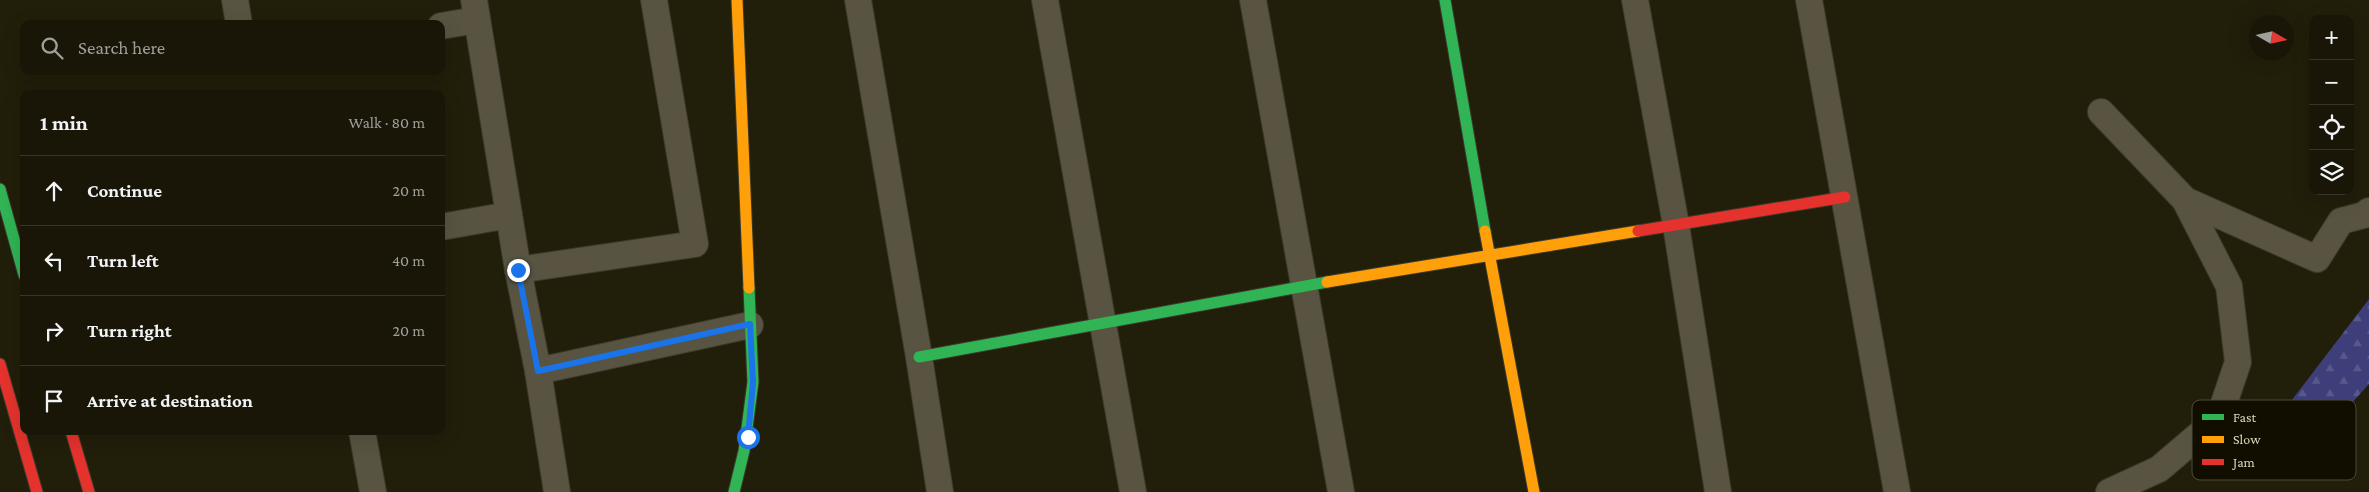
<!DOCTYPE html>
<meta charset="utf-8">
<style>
:root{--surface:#191608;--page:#262316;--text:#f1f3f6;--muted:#9f9f9c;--line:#373529}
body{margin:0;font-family:"Crimson Pro",serif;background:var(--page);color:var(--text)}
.controls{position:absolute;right:15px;top:15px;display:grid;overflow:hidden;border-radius:10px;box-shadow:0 5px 20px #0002}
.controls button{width:45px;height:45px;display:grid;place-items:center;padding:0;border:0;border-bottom:1px solid var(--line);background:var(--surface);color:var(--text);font:25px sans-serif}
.compass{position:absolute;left:2249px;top:15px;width:45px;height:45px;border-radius:50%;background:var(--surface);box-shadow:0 5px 20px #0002;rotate:99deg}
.stop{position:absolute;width:15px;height:15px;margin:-11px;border:4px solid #1a73e8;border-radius:50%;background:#fff}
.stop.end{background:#1a73e8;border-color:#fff;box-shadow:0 1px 5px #0008}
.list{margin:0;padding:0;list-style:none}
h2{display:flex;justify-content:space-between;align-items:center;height:65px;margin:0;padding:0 20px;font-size:21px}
h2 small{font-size:16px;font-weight:400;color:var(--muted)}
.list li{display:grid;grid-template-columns:32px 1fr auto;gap:15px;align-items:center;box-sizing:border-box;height:70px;padding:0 20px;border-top:1px solid var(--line)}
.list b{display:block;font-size:19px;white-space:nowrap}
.list em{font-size:16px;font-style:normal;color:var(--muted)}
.icon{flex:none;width:28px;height:28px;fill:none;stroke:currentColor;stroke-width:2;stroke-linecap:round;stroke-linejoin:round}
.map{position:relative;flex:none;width:2369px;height:492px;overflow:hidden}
.search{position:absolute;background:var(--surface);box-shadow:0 5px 20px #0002;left:20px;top:20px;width:425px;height:55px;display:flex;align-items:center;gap:12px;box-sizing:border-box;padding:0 18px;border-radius:10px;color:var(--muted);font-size:19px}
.panel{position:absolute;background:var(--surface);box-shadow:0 5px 20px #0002;left:20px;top:90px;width:425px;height:345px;border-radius:10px}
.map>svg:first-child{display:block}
.forest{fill:url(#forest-firs)}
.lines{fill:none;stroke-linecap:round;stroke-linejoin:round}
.street-casing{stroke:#3c3a2c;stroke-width:28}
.fast-casing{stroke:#3c3a2c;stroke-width:13}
.slow-casing{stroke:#3c3a2c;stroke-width:13}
.jam-casing{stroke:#3c3a2c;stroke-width:13}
.street{stroke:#585441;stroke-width:26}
.fast{stroke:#30b455;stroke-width:11}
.slow{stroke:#ff9f0a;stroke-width:11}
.jam{stroke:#e5322d;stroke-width:11}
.route{stroke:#1a73e8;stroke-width:6}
.key{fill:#110e00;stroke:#4d4a38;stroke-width:1}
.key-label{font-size:14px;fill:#dad5bb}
</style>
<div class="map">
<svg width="2369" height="492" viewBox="0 0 2369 492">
<defs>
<pattern id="forest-firs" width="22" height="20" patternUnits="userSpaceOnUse" patternTransform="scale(1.25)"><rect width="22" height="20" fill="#3d3e7a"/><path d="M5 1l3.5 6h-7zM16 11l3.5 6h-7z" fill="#58598b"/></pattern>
</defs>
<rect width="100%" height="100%" fill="#211e0a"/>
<!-- forest -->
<path class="forest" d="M2369,299V384L2304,456L2234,476Z"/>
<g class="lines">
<!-- street casing -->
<g class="street-casing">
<g id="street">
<path d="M235,0L239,24"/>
<path d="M474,0L518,270L538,371L557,492"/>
<path d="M858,0L919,357L940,492"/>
<path d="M1045,0L1133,492"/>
<path d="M1253,0L1341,492"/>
<path d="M1635,0L1676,225L1718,492"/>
<path d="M1809,0L1897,492"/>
<path d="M441,26L477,20"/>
<path d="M2101,112L2185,200L2317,259L2341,221L2364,215L2369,211"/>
<path d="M441,227L509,215"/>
<path d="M518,270L695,244L654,0"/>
<path d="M538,371L750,325"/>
<path d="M362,431L373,492"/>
<path d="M2109,492L2159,469L2219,418L2238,362L2229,286L2185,200"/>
</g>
</g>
<!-- fast casing -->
<g class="fast-casing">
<g id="fast">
<path d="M1445,0L1485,231"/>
<path d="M0,189L24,275"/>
<path d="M919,357L1327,282"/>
<path d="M734,492L744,451L753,382L749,288"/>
</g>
</g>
<!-- slow casing -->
<g class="slow-casing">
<g id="slow">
<path d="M737,0L749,288"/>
<path d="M1485,231L1534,492"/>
<path d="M1327,282L1638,231"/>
</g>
</g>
<!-- jam casing -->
<g class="jam-casing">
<g id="jam">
<path d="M1638,231L1845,197"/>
<path d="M0,364L37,492"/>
<path d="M71,431L89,492"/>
</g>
</g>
<!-- street -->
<use href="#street" class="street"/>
<!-- fast -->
<use href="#fast" class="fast"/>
<!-- slow -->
<use href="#slow" class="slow"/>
<!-- jam -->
<use href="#jam" class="jam"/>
</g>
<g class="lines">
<!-- route -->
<path class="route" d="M518,270L538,371L750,324L753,382L748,437"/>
</g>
<!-- legend -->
<rect x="2192" y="400" width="164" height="80" rx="8" class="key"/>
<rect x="2202" y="414" width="22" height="6" fill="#30b455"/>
<rect x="2202" y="436" width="22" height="7" fill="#ff9f0a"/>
<rect x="2202" y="459" width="22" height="6" fill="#e5322d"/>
<g class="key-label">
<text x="2233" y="422">Fast</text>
<text x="2233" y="444">Slow</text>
<text x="2233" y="467">Jam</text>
</g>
</svg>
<div class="controls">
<button>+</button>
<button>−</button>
<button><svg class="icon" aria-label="locate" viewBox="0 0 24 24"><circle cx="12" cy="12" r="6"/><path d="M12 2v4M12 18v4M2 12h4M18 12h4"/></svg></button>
<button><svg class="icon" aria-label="layers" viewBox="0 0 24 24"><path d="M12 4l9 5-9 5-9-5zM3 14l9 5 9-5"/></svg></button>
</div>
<svg class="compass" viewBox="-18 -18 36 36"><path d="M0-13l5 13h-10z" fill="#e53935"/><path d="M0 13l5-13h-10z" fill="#9f9f9c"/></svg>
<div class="stop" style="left:748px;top:437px"></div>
<div class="stop end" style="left:518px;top:270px"></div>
<div class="search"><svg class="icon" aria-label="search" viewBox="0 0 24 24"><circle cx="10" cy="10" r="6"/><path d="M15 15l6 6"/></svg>Search here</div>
<section class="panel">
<h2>1 min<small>Walk · 80 m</small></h2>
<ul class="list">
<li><svg class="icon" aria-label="ahead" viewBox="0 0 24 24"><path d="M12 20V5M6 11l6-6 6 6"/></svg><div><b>Continue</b></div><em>20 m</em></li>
<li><svg class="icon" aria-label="left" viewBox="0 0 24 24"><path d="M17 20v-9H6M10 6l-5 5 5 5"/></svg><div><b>Turn left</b></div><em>40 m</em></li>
<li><svg class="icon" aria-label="right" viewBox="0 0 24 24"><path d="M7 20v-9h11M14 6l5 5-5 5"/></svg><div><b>Turn right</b></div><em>20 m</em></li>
<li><svg class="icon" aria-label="arrive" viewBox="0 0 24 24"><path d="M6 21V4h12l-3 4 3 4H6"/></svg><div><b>Arrive at destination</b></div></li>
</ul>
</section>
</div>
